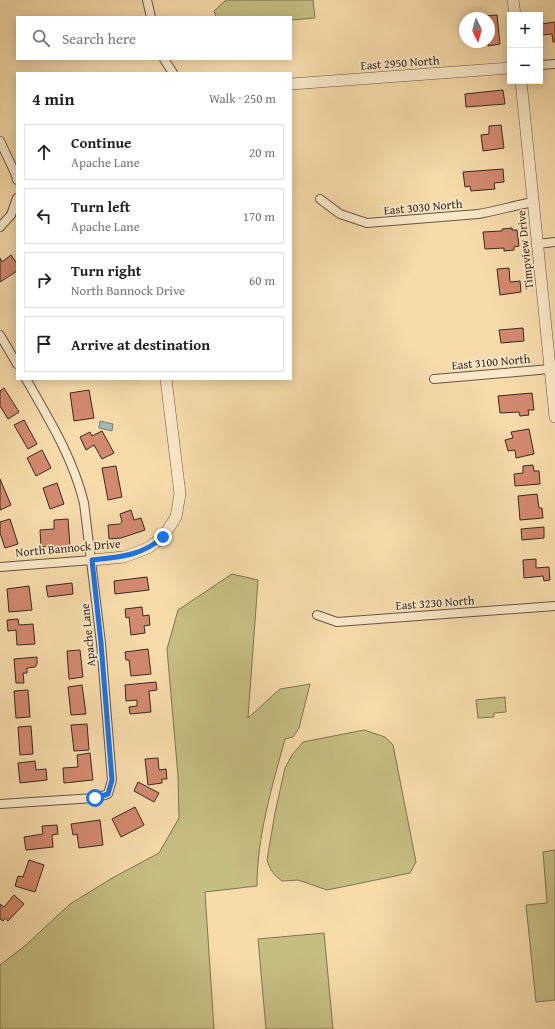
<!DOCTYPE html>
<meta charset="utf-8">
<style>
:root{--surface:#fff;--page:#f2f2f2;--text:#222;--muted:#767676;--line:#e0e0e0}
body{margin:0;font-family:"Gentium Book Plus",serif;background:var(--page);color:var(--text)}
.controls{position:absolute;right:12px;top:12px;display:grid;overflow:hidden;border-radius:0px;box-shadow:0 2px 10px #0003}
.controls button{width:36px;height:36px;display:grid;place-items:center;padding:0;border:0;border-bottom:1px solid var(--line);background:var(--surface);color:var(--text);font:20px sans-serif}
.compass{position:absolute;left:459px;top:12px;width:36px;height:36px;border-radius:50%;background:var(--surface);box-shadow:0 2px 10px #0003;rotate:175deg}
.stop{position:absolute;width:12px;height:12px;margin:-9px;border:3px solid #1a73e8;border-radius:50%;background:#fff}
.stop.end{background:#1a73e8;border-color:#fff;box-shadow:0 1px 4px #0008}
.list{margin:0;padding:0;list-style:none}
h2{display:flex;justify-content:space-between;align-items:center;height:52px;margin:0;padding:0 16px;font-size:17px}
h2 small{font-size:13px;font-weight:400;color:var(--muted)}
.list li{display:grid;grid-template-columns:26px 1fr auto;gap:12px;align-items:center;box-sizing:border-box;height:56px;margin:0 8px 8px;padding:0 8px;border:1px solid var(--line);border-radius:0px}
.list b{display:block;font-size:15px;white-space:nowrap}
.list p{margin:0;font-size:13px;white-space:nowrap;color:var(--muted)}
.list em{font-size:13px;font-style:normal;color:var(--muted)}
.icon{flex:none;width:22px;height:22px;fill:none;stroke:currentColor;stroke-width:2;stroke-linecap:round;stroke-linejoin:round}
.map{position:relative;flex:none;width:555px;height:1029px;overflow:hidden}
.search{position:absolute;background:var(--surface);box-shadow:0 2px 10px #0003;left:16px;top:16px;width:276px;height:44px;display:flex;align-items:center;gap:10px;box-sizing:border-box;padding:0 14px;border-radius:0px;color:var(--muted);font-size:15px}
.panel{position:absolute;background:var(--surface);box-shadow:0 2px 10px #0003;left:16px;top:72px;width:276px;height:308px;border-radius:0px}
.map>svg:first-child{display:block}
.green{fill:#c5be83;stroke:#7e7452}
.water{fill:#a2b8b5;stroke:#777f79}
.building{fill:#d3896e;stroke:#372a20}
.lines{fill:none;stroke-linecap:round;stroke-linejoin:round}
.minor-casing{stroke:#675643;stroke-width:10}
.tertiary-casing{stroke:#675643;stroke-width:12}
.minor{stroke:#fae8c8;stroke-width:8}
.tertiary{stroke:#fae8c8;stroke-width:11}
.route{stroke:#1a73e8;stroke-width:5}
.labels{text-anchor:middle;stroke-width:3.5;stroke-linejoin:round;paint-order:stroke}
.street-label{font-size:12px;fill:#372a20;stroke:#fae8c8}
</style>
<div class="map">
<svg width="555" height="1029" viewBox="0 0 555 1029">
<rect width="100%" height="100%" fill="#f7dbab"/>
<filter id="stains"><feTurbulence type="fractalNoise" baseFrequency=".005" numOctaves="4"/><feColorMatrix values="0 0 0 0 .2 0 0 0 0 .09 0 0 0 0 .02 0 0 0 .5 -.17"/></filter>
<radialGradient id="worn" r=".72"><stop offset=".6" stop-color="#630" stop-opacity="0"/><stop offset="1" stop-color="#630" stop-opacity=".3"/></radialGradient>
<!-- green -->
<g class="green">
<path d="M226,0H313L315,18L291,20V17H216L214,11Z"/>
<path d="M232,574L258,580L248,718L280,689L310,684L299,728L293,737L285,739C272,787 257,836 257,886L205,892L214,1029H0V965L26,945L70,904L114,877L159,853L179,818L178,776L167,649L178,610Z"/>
<path d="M505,697L506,712L494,713V717L478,718L476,700Z"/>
<path d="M364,730L385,737L393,745L416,862L410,873L327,890L298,880L282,881C274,875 270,870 267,860L275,813L285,768L292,755L303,742Z"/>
<path d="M555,850V1000L536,1002L526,905L547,903L543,852Z"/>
<path d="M324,933L333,1029H266L258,939Z"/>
</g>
<!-- water -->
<path class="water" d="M100,421L113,424L112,431L99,428Z"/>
<!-- building -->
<g class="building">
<path d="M497,15L500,44L488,46L489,18H485V16Z"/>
<path d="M555,22V42H553L552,34L542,35L541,24Z"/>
<path d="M503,90L505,104L466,107L465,94Z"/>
<path d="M501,125L504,148L483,151L481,135L489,134V126Z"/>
<path d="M503,169L504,182L494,183L495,189L471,191L470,186L465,187L463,172Z"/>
<path d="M512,228V230H517L519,246L514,247V250L504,251V248L485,249L483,232L502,231V229Z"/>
<path d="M11,255L17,264V271L0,282V258L2,262Z"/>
<path d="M509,268L510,282L520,281L521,292L500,295L497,269Z"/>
<path d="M523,328L524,341L501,343L499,330Z"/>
<path d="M4,388L19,412L8,419L0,406V391Z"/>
<path d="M89,390L94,418L74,421L70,393Z"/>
<path d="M532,393L534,410H528L529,415L520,416L519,412L500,413L498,396Z"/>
<path d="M24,420L37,444L28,449L14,425Z"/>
<path d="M529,429L534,454L516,458L515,450L508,451L505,440L513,438L511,432Z"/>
<path d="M102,431L114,453L102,459L94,445L86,450L80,437L90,432L92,436Z"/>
<path d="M42,450L51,468L36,476L27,458Z"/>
<path d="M533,465L534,471H539L540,484L515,486L514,474L523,473V466Z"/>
<path d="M116,466L122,497L108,500L102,468Z"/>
<path d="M0,479L11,505L0,510Z"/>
<path d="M57,483L64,504L50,509L43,488Z"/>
<path d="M537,494L539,508H542L543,518L520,520L518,496Z"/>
<path d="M131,510L134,520L141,518L145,530L121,538L109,539L108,525L120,524L122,522L120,514Z"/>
<path d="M10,519L18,544L5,548L0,533V522Z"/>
<path d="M68,519L70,546L41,547L40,530L54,529V520Z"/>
<path d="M544,527V538L522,540L521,529Z"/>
<path d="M536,559V568L549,567L550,580L544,581L543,576L524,578L523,560Z"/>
<path d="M147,577L149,590L115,594L114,581Z"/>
<path d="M72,583L73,594L48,597L46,586Z"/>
<path d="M29,586L32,610L9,612L7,589Z"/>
<path d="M142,607L143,616L149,615L150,625L144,626L145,633L131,635L129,617L126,618L125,609Z"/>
<path d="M18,619L19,625L33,624L35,644L17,645L16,630L8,631L7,620Z"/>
<path d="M148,649L151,674L131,676L129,660H126L125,652Z"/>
<path d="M80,650L83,677L69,679L67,651Z"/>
<path d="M37,657V664L35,667L27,668V673H23L24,683H16L14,659Z"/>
<path d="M156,682L157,690L149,691L151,712L130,714L129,707L137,706V700L126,701L125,685Z"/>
<path d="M82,685L86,714L71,715L68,687Z"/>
<path d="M28,690L30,717L16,718L14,691Z"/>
<path d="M87,724L89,750L74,751L71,725Z"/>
<path d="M31,726L33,754L20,755L18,727Z"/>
<path d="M90,753L93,780L64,783L63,768L78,767L77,755Z"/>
<path d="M158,758L159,770L166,769L167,779H162V783L148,785L145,759Z"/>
<path d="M35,761L36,770L46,769L47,780L20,783L18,763Z"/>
<path d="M138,782L159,793L154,802L134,791Z"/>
<path d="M135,807L144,825L121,837L112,819Z"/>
<path d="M100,820L103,845L79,848L77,834L73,835L71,824Z"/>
<path d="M57,825L58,834L52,835L53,847L26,850L24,837L43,834L42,826Z"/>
<path d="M29,860L44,865L35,892L15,886L18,876L23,877Z"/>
<path d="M14,895L24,904L8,921L5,918L3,921L0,919V904L4,907Z"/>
</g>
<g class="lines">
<!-- minor casing -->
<g class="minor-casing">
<g id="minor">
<path d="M147,0L151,17"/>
<path d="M164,59L173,73"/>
<path d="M540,65L555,64"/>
<path d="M0,141L15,173L17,180"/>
<path d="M320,199L340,214L367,223L478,214C497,211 515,205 534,202"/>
<path d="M0,227L11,215L17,198"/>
<path d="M538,244L555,242"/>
<path d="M0,335L17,364"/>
<path d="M434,379L550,369"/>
<path d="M0,567L92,560"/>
<path d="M317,615L337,622L555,606"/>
<path d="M0,804L95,798L108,794L112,780L101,643L84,503C73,458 49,419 26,379"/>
</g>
</g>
<!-- tertiary casing -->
<g class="tertiary-casing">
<g id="tertiary">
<path d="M513,0L515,15"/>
<path d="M521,81L555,417"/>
<path d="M291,84L510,68"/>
<path d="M92,560L124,557L148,548L163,537L176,517L180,494L166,379"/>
</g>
</g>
<!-- minor -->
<use href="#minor" class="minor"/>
<!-- tertiary -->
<use href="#tertiary" class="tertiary"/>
</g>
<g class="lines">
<!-- route -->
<path class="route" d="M95,798L108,794L112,780L101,643L92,560C119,557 142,556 163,537"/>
</g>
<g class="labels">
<!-- street labels -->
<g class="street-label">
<text transform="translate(400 63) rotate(-4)" y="4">East 2950 North</text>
<text transform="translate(423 207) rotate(-5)" y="4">East 3030 North</text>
<text transform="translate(525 250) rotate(-96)" y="4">Timpview Drive</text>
<text transform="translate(491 362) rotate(-5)" y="4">East 3100 North</text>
<text transform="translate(68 548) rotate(-5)" y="4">North Bannock Drive</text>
<text transform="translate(435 603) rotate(-4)" y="4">East 3230 North</text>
<text transform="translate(88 635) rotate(-96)" y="4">Apache Lane</text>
</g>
</g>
<rect width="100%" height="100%" filter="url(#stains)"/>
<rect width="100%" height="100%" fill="url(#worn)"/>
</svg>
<div class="controls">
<button>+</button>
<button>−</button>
</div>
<svg class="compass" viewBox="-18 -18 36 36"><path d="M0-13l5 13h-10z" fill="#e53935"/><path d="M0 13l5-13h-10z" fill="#767676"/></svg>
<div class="stop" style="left:95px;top:798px"></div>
<div class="stop end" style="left:163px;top:537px"></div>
<div class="search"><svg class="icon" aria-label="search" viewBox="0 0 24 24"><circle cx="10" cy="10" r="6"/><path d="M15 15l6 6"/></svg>Search here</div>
<section class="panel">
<h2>4 min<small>Walk · 250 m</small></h2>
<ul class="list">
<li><svg class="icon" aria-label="ahead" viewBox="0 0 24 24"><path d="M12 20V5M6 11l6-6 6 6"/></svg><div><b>Continue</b><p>Apache Lane</p></div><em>20 m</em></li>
<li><svg class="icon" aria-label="left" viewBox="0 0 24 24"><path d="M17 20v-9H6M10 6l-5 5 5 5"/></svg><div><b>Turn left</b><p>Apache Lane</p></div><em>170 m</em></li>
<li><svg class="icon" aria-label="right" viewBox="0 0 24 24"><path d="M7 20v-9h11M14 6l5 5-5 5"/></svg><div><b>Turn right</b><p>North Bannock Drive</p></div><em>60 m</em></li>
<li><svg class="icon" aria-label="arrive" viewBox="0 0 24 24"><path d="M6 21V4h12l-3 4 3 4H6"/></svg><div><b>Arrive at destination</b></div></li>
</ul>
</section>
</div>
